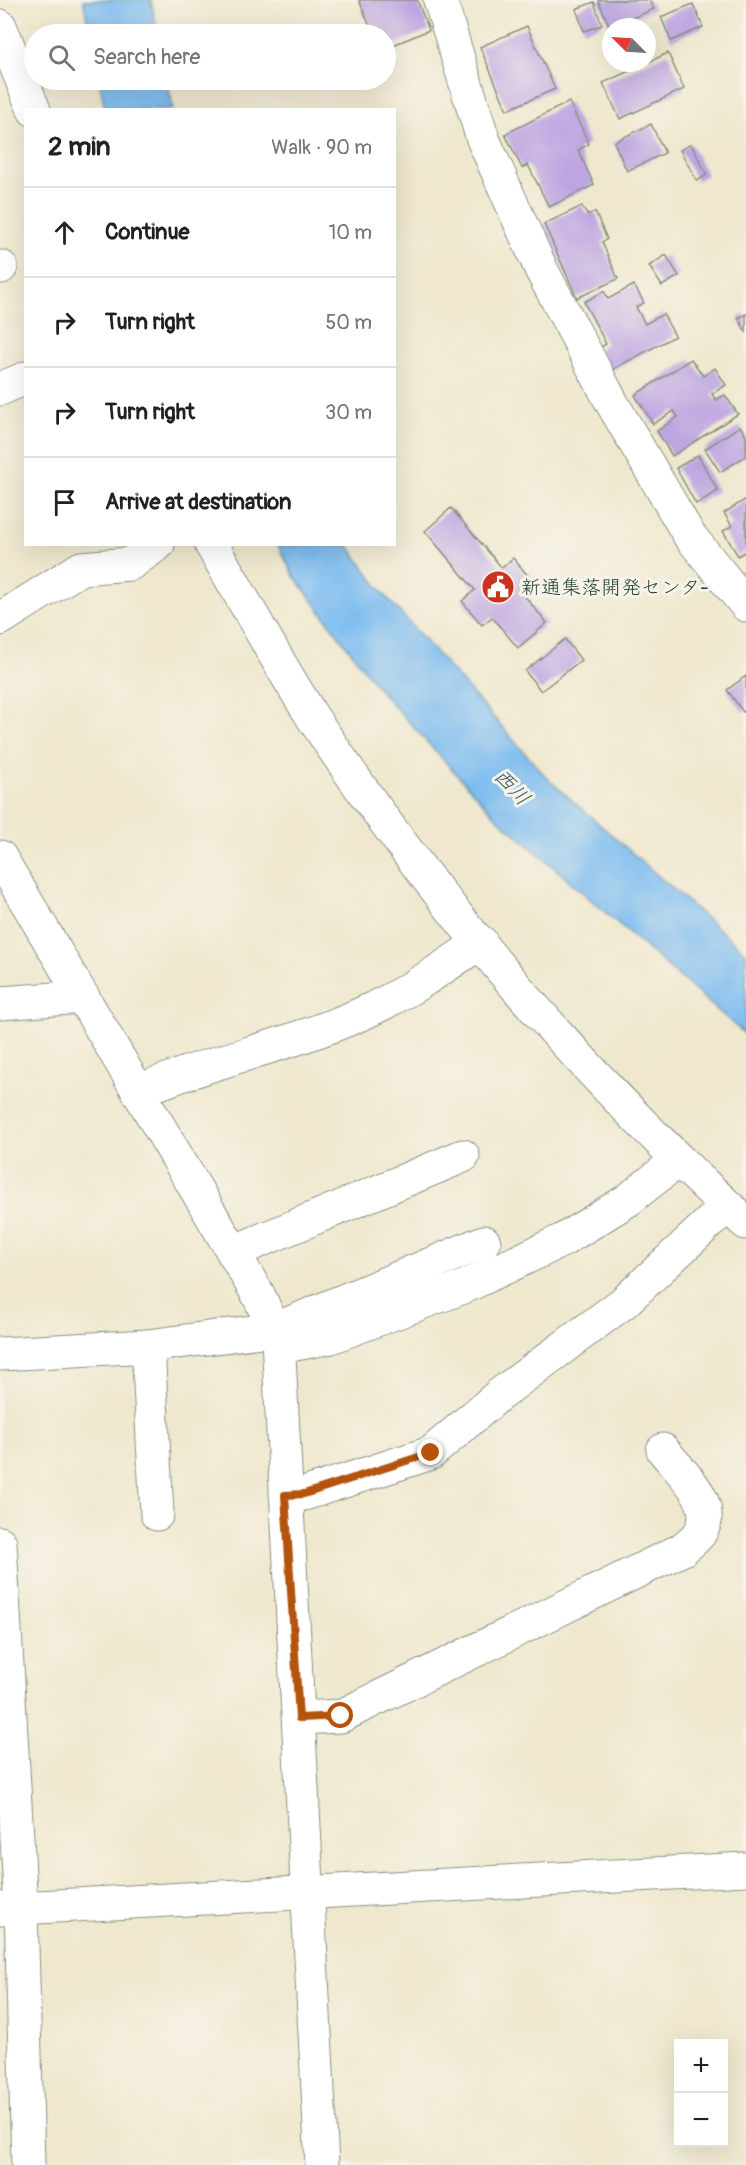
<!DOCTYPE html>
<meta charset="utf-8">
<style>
:root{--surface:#fff;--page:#f2f2f2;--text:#202124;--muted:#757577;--line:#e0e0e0}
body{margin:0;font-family:Pangolin,"Klee One",sans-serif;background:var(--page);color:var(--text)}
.controls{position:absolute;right:18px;bottom:18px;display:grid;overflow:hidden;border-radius:0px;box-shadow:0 6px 24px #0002}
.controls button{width:54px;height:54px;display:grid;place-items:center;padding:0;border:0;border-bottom:2px solid var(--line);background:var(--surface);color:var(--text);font:30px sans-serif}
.compass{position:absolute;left:602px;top:18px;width:54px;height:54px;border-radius:50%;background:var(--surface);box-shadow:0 6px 24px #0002;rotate:294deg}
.stop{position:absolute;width:18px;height:18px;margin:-14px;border:4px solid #b45309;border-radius:50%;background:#fff}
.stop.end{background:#b45309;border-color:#fff;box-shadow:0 2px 6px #0008}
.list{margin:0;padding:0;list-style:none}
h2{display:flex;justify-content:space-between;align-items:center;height:78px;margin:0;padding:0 24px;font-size:26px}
h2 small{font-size:20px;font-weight:400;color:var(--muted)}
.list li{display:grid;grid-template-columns:39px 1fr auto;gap:18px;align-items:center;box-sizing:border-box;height:90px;padding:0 24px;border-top:2px solid var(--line)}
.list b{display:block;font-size:22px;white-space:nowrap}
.list em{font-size:20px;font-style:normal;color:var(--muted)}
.icon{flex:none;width:33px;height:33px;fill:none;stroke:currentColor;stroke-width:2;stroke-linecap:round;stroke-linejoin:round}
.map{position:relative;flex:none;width:746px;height:2165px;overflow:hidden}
.search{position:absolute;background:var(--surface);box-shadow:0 6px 24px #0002;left:24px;top:24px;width:372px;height:66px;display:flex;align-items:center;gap:15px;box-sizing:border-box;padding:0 21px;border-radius:33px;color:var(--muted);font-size:22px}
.panel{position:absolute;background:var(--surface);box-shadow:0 6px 24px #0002;left:24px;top:108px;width:372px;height:438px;border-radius:0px}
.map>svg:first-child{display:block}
.water{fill:#7bbcf0;stroke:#4d7c92;stroke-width:1.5}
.building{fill:#bea5e1}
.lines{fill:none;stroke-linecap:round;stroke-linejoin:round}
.minor-casing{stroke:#879281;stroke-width:35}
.minor{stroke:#fff;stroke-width:33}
.route{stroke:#b45309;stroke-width:8}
.labels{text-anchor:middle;stroke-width:6;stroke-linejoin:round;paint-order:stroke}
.poi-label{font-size:20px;fill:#1f3d34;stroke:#f7f3e8;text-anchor:start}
.water-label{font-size:21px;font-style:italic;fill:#365d63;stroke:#f7f3e8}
</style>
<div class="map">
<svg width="746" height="2165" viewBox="0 0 746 2165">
<rect width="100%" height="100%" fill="#f7f3e8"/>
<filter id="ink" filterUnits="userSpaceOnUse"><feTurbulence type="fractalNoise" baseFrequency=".0167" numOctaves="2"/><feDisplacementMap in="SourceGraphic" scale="12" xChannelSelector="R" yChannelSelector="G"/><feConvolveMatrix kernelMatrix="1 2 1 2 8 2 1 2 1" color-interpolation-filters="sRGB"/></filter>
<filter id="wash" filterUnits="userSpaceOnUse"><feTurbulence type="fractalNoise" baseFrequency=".008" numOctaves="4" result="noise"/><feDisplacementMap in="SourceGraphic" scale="24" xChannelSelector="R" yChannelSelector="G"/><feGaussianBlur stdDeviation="1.35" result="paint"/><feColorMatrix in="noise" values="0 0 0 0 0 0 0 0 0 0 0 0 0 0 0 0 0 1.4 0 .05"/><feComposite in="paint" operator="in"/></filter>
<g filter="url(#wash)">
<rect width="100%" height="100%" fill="#efe8ce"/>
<!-- water -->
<g class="water">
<path d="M83,0H151L158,34H90Z"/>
<path d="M99,80H167L173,109H105Z"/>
<path d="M278,545H348L382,592L549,780L746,953V1035L496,817L382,693L294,576Z"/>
</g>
<g id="blocks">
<!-- building -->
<g class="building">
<path d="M359,0H417L429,30L386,48V34H373Z"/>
<path d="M598,0H649L654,9L610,27Z"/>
<path d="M594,2L602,25L584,31L576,9Z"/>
<path d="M693,4L703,27L671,41L661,17Z"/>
<path d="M527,26L555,89L507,110L480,47Z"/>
<path d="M668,53L684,89L620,119L603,83Z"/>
<path d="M569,102L589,144L578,150L594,185L549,207L528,165L522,168L505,134Z"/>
<path d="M651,124L665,153L627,171L614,142Z"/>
<path d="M691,144L707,175L697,181L680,150Z"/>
<path d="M582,206L587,215L595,212L607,239L602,242L618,279L577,298L544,224Z"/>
<path d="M666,255L679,276L662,286L649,266Z"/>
<path d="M634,285L644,303L636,307L645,324L663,314L675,336L610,371L598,349L606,344L584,302L604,291L608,299Z"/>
<path d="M746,314V332L738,318Z"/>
<path d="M691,359L703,376L715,368L726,385L712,394L716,400L725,395L738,414L672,456L657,431L678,417L674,411L653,424L635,395Z"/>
<path d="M740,426L746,435V456L720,472L705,449Z"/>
<path d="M698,455L718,491L696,504L676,468Z"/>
<path d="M746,499V551L738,556L723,531L732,526L724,513Z"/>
<path d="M451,508L502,568L513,558L535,584L523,594L547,623L518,648L492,617L482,625L462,601L475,590L425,531Z"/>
<path d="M565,639L581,660L541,691L525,671Z"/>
<path d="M746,676V710L743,712L727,690Z"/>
</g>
</g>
</g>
<g filter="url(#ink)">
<use href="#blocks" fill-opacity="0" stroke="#879281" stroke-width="1.5"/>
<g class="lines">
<!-- minor casing -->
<g class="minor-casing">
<g id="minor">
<path d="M440,0L483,139L541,269L612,403L689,535L746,605"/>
<path d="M0,26L34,110"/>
<path d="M0,267H1"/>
<path d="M0,389L26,378"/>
<path d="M211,544C246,603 278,664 315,721C437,905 583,1075 746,1223"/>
<path d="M0,619L81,568L130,564L158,544"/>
<path d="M0,857L259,1296L278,1338L322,2165"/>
<path d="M0,1003L83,997"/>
<path d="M139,1091C216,1058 300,1044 376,1007C413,989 447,965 481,942"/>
<path d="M233,1252L463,1156"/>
<path d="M148,1346L157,1514"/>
<path d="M280,1347L331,1337L466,1286L563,1240L628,1200L677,1161"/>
<path d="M0,1354L148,1346L276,1329L484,1242"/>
<path d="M286,1495L304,1494L431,1453L499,1395L623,1303L727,1206"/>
<path d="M0,1543L21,1908L28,2165"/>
<path d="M299,1718L341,1716L683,1549C688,1544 696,1539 700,1533C719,1503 680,1472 663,1450"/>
<path d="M0,1909L746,1869"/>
</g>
</g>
<!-- minor -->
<use href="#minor" class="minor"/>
</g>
</g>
<g class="lines" filter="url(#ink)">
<!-- route -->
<path class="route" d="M341,1716L299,1718L285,1495L304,1494L431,1453"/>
</g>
<!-- icons -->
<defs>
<g id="civic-disc" transform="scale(1.725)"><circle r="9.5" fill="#c8321e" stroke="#f7f3e8"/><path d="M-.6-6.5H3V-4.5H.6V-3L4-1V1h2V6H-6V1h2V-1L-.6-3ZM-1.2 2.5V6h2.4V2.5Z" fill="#fff"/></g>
</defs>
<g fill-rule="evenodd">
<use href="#civic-disc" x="498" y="587"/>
</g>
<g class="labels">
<!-- poi labels -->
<g class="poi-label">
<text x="521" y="594">新通集落開発センタ-</text>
</g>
<!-- water labels -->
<g class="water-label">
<text transform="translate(512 787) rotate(46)" y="7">西川</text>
</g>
</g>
</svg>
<div class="controls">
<button>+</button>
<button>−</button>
</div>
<svg class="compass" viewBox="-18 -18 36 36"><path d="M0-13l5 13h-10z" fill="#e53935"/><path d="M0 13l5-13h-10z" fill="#757577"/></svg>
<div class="stop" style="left:341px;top:1716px"></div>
<div class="stop end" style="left:431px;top:1453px"></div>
<div class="search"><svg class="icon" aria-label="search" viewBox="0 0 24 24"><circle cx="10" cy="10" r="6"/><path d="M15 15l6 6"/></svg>Search here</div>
<section class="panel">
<h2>2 min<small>Walk · 90 m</small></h2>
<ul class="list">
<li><svg class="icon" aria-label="ahead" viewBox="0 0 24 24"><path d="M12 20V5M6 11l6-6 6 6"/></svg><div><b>Continue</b></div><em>10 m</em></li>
<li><svg class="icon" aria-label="right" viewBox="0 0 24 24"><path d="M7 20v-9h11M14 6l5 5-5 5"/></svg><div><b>Turn right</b></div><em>50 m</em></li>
<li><svg class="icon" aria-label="right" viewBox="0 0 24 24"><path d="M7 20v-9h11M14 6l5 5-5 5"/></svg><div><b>Turn right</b></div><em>30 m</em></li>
<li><svg class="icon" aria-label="arrive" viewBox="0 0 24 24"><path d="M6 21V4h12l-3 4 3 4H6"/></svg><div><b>Arrive at destination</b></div></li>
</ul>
</section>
</div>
